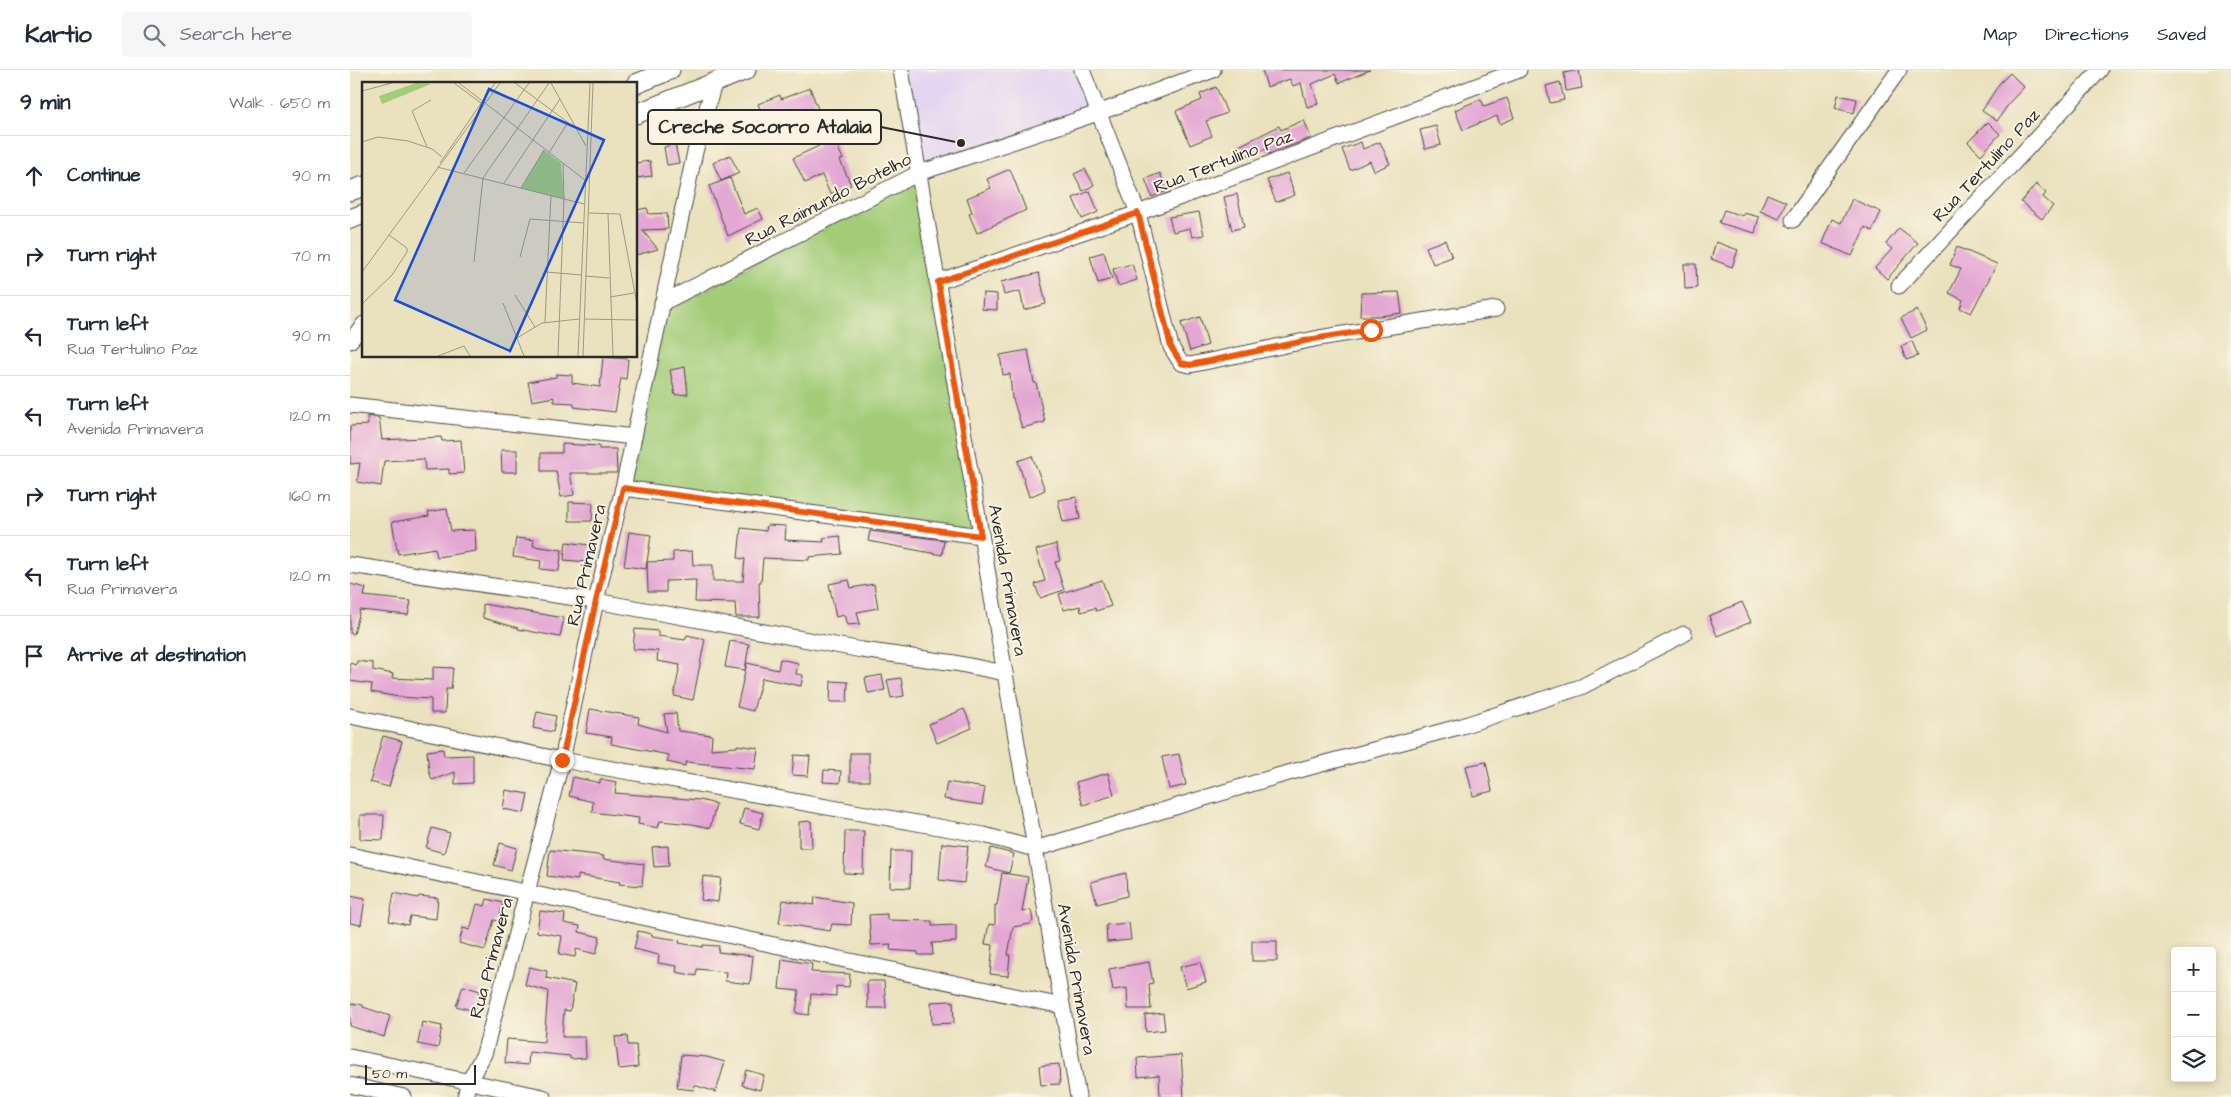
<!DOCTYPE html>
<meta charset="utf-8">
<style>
:root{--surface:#fff;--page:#f6f6f7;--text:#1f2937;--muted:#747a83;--line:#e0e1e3}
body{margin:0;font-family:"Architects Daughter",sans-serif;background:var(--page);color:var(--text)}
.controls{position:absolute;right:15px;bottom:15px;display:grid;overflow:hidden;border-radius:5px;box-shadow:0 2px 8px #0003}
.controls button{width:45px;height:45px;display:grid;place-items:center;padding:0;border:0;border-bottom:1px solid var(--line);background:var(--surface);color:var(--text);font:25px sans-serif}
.scale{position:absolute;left:15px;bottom:12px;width:111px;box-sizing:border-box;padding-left:5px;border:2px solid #2b2b2b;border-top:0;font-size:14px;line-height:18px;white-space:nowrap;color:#2b2b2b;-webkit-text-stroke:4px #fcf5e5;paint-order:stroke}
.stop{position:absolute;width:15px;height:15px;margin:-11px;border:4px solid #ea580c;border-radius:50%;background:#fff}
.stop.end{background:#ea580c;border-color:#fff;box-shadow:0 1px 5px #0008}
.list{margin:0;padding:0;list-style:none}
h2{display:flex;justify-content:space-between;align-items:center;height:65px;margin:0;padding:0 20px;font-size:21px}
h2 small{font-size:16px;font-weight:400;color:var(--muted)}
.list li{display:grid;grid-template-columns:32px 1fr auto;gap:15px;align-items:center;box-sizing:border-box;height:80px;padding:0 20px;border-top:1px solid var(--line)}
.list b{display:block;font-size:19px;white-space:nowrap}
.list p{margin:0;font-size:16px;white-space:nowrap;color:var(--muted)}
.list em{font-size:16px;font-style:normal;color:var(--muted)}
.icon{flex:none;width:28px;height:28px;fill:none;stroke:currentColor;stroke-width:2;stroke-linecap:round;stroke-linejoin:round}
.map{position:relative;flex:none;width:1881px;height:1027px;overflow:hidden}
header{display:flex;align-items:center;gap:30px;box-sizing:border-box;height:70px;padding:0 25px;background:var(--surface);border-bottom:1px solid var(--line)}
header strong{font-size:24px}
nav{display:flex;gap:28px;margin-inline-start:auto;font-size:18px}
.search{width:350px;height:45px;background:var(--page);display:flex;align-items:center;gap:12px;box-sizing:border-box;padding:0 18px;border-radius:5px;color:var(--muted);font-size:19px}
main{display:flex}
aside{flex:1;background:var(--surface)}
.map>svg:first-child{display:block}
.built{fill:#e2d4f3}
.green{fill:#a2cc78;stroke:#667c52}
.building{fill:#e3a7d3}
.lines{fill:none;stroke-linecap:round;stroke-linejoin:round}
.minor-casing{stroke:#484641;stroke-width:17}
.major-casing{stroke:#484641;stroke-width:21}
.minor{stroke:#fff;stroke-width:15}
.major{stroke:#fff;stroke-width:19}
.route{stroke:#ea580c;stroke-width:6}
.labels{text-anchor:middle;stroke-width:4;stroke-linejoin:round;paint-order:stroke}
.street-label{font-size:18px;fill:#2b2b2b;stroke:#fcf5e5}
.inset-road{fill:none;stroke:#9e9883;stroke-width:1}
.view{fill:#1d4ed8;fill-opacity:0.15;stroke:#1d4ed8;stroke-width:2.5}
.inset-edge{fill:none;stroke:#2b2b2b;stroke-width:2.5}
.leader{fill:none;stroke:#2b2b2b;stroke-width:2}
.callout-dot{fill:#2b2b2b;stroke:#fcf5e5;stroke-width:2}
.callout{fill:#fcf5e5;stroke:#2b2b2b;stroke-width:2}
.callout-label{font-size:19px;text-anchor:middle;font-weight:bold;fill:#2b2b2b}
</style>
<header>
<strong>Kartio</strong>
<div class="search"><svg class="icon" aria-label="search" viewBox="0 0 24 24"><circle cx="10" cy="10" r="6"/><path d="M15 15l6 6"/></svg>Search here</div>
<nav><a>Map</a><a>Directions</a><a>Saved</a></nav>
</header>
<main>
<aside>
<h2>9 min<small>Walk · 650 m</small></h2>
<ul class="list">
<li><svg class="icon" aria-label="ahead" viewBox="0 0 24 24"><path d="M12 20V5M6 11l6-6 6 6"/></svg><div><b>Continue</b></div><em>90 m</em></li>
<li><svg class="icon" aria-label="right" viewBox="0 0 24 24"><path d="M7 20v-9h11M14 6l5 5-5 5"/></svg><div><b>Turn right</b></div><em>70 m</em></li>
<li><svg class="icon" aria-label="left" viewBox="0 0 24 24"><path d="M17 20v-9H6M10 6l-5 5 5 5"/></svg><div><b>Turn left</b><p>Rua Tertulino Paz</p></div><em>90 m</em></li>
<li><svg class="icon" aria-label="left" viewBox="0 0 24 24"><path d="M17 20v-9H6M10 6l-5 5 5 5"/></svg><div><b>Turn left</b><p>Avenida Primavera</p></div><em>120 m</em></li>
<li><svg class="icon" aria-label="right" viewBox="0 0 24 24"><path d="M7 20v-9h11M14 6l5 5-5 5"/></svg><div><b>Turn right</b></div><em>160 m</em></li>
<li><svg class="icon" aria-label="left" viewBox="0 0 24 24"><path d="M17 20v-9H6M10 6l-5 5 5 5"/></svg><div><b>Turn left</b><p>Rua Primavera</p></div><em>120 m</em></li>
<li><svg class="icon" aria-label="arrive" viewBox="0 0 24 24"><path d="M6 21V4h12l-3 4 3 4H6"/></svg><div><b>Arrive at destination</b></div></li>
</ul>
</aside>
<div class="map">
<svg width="1881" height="1027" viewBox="0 0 1881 1027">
<rect width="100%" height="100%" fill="#fcf5e5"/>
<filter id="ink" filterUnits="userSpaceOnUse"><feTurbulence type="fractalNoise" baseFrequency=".02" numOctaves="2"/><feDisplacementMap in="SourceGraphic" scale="10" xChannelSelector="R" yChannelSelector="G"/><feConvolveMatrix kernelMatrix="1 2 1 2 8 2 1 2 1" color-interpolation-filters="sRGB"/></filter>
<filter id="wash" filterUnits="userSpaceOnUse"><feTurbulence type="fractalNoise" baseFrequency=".0096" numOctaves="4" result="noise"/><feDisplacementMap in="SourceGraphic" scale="20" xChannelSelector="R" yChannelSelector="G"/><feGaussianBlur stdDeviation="1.12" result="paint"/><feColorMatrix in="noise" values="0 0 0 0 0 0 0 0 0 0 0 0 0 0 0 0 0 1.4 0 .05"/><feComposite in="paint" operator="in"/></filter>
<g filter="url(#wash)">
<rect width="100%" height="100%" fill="#eae1be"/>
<!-- built -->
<path class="built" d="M551,0H732L748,43L569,103Z"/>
<!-- green -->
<path class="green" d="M569,103L631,466L273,418L310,245Z"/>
<g id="blocks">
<!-- building -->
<g class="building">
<path d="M912,0H1020L989,13L985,4L962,14L968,34L957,37L951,13L943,16L940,9L917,17Z"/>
<path d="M1229,0L1232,18L1216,21L1214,3Z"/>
<path d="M1660,3L1674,17L1660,32L1647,51L1632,41L1649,14Z"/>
<path d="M1210,12L1214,30L1200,33L1196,16Z"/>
<path d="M866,17L877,43L856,51L862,66L840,75L826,41L852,30L850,24Z"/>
<path d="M460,18L481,73L485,71L493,89L490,90L501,115L480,124L472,105L455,113L443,88L469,76L457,45L419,60L408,34L430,25L431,29Z"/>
<path d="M1488,25L1507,29L1504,43L1485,38Z"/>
<path d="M1157,28L1164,48L1150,54L1147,46L1113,60L1105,40L1131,29L1134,36Z"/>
<path d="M954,50L961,68L919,84L916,79L890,88L887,77L929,56L931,60Z"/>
<path d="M1638,52L1650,64L1631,85L1618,72Z"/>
<path d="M1086,56L1091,75L1075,79L1070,60Z"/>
<path d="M1011,72L1013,79L1030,72L1040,94L1024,101L1020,91L1000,100L992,79Z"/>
<path d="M325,74L329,93L317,95L314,77Z"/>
<path d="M380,85L389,103L371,111L363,93Z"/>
<path d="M300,91L302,106L286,108V93Z"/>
<path d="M660,99L676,140L627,163L619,144L622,142L617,128L641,118L637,109Z"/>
<path d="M735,99L744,115L733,121L724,104Z"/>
<path d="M810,103L817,121L802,127L795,109Z"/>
<path d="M937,103L945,125L926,132L917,110Z"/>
<path d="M380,108L394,144L408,138L413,149L378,166L359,116Z"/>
<path d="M1686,114L1696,123L1693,127L1703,136L1692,149L1671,132Z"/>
<path d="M740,121L748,142L732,149L723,128Z"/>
<path d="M887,124L894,157L882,160L874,127Z"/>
<path d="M1417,124L1436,132L1429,149L1410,141Z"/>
<path d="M1502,129L1531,142L1522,161L1515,157L1502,186L1472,173L1482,149L1491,153Z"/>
<path d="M297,138L299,144L317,143L318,159L292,160L308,179L286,185V140Z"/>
<path d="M1374,140L1393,146L1394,143L1409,147L1405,163L1369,153Z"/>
<path d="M849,142L854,165L842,167L840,158L823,162L819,147Z"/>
<path d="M1549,158L1568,173L1537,209L1525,198L1542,179L1536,174Z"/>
<path d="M1095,170L1102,187L1083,194L1076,177Z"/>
<path d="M1366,172L1388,180L1382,197L1361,189Z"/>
<path d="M1607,177L1647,194L1621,243L1610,238L1613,230L1599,223L1611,199L1600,195Z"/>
<path d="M754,182L762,209L748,213L740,186Z"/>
<path d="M782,194L787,210L768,216L763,199Z"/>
<path d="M1334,194H1346L1347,218L1335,219Z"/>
<path d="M689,203L696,234L674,240L670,221L654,225L651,212Z"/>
<path d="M1049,222L1052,243L1030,246H1010L1011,223Z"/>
<path d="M633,223L647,224V240L632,239Z"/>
<path d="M1567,240L1577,260L1561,268L1551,248Z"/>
<path d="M850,247L858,275L840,281L831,253Z"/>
<path d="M1562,271L1568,286L1556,290L1551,276Z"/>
<path d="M678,280L684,313H686L695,352L672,358L663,329H662L660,304L653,305L650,285Z"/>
<path d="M253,287L278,289L276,309L271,308L265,342L224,337V333L204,332V327L182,331L178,312L206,307V304L222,305V313L250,317Z"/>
<path d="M335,297L338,324L325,325L320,300Z"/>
<path d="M17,346L29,348L32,370L91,367L92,371L111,370L114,403L99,404V399L75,400L74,389L34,391L31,416L7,412L10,393L0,394V356L18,355Z"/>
<path d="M212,374L249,376V379H266L267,403H220L224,425L211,427L206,401H191V383H212Z"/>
<path d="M151,380H167V402H152Z"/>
<path d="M682,386L695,420L679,427L668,391Z"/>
<path d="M726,427L730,449L713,452L708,430Z"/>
<path d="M219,432L243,433L242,451H219Z"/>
<path d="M97,439L101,461L125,460L126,481L87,487L85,478L48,484L42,452L79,446L78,442Z"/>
<path d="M417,455L436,456L435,470L474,472L473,468L490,466L492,484L459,487V490L413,488L411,512H409L410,547H386L385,533L345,532L346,510L316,511V522H298L297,492L323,491V482L342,481L343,495H363V511H393L395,489L388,488L391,458L416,461Z"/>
<path d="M520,461L594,470L592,485L518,471Z"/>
<path d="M279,462L301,465L296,499L274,496Z"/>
<path d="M166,468L184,470L183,476L212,480L209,501L190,499L191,491L163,487Z"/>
<path d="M216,472L240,475L238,492L214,490Z"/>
<path d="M706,474L710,491L705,492L714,520L690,528L685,514L695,511L686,480Z"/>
<path d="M499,510L501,518L524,514L528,538L507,542L510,554L497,555L494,545L486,547L479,514Z"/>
<path d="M752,510L761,536L746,541L745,538L731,542L730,536L714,540L709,524Z"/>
<path d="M0,514L16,518L14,526L61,531L58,545L10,540L4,564L0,563Z"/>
<path d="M1392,532L1401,552L1367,566L1359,546Z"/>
<path d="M133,534L214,548L210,567L168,559V558L133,548Z"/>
<path d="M285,559L308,561V566L335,570L337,565L355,569L343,630L324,626L330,595L307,591L308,581L283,579Z"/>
<path d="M380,571L399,574L395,600L375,597Z"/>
<path d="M430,589L448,593L446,604L453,605L451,616L412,608L403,641L387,637L397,593L428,600Z"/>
<path d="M7,591L23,593V600L43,604L42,608L83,610V597L103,598L101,619H96L95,643H81V629L49,627L21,622L22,614L0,611V593L6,595Z"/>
<path d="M532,605L535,620L518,623L515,608Z"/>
<path d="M551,608L554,626L541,628L537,610Z"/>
<path d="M481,611L498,612L497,632H480Z"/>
<path d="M240,639L289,647L288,654L317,662L314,644L326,643L328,661L362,665L361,679L387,677V675L408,678L405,699L336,692L335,696L317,692L319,685L261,674L262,667L236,663Z"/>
<path d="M614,639L622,658L587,673L579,654Z"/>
<path d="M187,642L206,646L203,662L183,658Z"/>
<path d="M33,666L52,671L39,717L20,712Z"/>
<path d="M93,679L94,686L123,685V713L105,714V702L82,710L79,701L77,681Z"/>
<rect x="500" y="683" width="19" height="28"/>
<path d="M829,684L836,715L819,719L812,687Z"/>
<path d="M444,685L460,686L458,706L442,705Z"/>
<path d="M1136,692L1142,721L1123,726L1116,696Z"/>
<path d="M474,700L491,701L490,713L473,712Z"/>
<path d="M758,703L764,725L733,735L726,712Z"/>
<path d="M223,707L250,713V709L267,712L265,723L350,730L366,734L360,758L342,754L310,751L308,758L288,754L289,748L242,742L243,732L219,726Z"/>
<path d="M597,712L635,718L632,735L594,729Z"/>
<path d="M156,720L178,724L174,743L153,739Z"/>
<path d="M394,738L413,743L409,759L390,754Z"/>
<path d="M10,745H34L33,770L10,769Z"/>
<path d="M461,751L462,778H449V752Z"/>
<path d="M82,758L100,763L94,783L76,778Z"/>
<path d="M495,761H514L513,804L494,803Z"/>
<path d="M150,773L167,778L161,800L144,795Z"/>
<path d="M592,773L618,776L614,813L589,810Z"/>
<path d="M318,776L319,796L304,797L302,777Z"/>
<path d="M641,778L664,784L659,803L636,797Z"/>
<path d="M200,780L239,784L254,786L253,789L294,794L292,816L269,814L270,812L228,805V810L197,806Z"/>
<path d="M541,781H561L560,818L540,817Z"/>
<path d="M652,803L678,807L672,842L681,840L683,851L680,854L663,857L658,885H660L658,906L640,904L643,875L635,874L639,854L645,855V835H647Z"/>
<path d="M776,803L777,826L747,834L741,812Z"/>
<path d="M353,806L371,808L368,832L351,830Z"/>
<path d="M44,823L68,828L69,826L88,828L86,849L60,846L58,855L39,851Z"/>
<path d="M0,826L15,829L11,855L0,853Z"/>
<path d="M465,827L502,833L501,855L482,854L480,861L429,853L433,830L464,835Z"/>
<path d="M137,829L153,833L149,851L144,850L135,880L109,873L113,858L120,860L127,834L135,836Z"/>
<path d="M190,841L215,844L214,853L230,856L229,862L250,867L246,884L226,879L225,887L209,884L212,866L187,862Z"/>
<path d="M537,844V850L582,851V856L606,855V872L582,873L583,885H568V882L540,880L541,874L521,875L519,845Z"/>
<path d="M779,853L781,870L757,872L756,855Z"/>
<path d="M288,861L302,864V866L330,870L329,873L353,877V875L369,876L368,882L403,886L400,914L375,911L376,902L347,899L346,906L326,902L327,896L308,893L309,885L284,879Z"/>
<rect x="902" y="871" width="25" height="20"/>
<path d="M432,889L462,894L461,902L500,904L499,917L486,916V926L461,924L459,945L446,943L449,921L429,919Z"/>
<path d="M799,892L803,913L799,914L801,939H778L777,918L763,920L759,899Z"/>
<path d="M850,892L856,912L836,918L830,897Z"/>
<path d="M179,897L197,901L196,908L225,914L220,941L214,940L212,967H235L236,988L220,989V986L179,982L178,995L155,993L157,969L194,972L198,921L175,915Z"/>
<path d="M517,911H534L536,938H518Z"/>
<path d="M113,916L130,921L124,941L106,936Z"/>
<path d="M603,931L604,953L582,954L581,932Z"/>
<path d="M0,933L13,935V937L40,946L34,967L0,956Z"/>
<path d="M813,943L815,960L796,962L795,945Z"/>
<path d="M72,952L92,956L88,978L68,974Z"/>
<path d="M277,966L278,975H286L288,997L269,999L265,967Z"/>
<path d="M331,985L357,987L375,992L366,1022L344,1015L343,1020L327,1018Z"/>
<path d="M831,985L834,1027H810L809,1005L788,1007L787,988Z"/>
<path d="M709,994L710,1014L691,1015L689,996Z"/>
<path d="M396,1000L414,1005L410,1020L392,1015Z"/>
</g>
</g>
</g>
<g filter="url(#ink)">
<use href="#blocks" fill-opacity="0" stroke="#484641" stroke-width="1"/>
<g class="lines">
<!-- minor casing -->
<g class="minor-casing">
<g id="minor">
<path d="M551,0L728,1027"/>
<path d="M732,0L788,143L821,277L831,293L840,295L969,268L1146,239"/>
<path d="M1443,150L1549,0"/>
<path d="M587,212L788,143L1169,0"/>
<path d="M1549,216L1750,0"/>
<path d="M312,233L569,103L748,43L863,0"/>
<path d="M0,271L14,254"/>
<path d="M0,335L284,367"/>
<path d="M273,418L631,466"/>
<path d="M0,495L246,531L512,580L605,593L655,603"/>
<path d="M0,646L212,690L634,765L685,779L931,705L1112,656L1231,617L1334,564"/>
<path d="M0,785L712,936"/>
<path d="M0,987L193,1027"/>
<path d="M0,1015L54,1027"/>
<path d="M115,1027L119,1011L134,984L212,690L246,531L273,418L345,82L364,13"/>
</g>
</g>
<!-- major casing -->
<g class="major-casing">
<g id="major">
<path d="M286,14L320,0"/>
<path d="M286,44L396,0"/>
<path d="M0,121L14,116"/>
<path d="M0,149L14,144"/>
</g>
</g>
<!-- minor -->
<use href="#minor" class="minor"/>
<!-- major -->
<use href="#major" class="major"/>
</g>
</g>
<g class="lines" filter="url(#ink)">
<!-- route -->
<path class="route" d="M212,690L246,531L273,418L631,466L588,212L788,143L821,277L831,293L840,295L969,268L1021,260"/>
</g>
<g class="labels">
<!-- street labels -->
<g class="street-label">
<text transform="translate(873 91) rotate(-21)" y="6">Rua Tertulino Paz</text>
<text transform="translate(1636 95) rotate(-47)" y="6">Rua Tertulino Paz</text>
<text transform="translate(478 129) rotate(-27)" y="6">Rua Raimundo Botelho</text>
<text transform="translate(236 495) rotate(-77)" y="6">Rua Primavera</text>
<text transform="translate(658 510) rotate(80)" y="6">Avenida Primavera</text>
<text transform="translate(141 888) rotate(-75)" y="6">Rua Primavera</text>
<text transform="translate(727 909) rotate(80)" y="6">Avenida Primavera</text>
</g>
</g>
<!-- overview -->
<g transform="translate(12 12)">
<rect width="275" height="275" fill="#eae1be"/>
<path d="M54,1L69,2L20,22L17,14ZM182,68L199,81L202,117L159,106Z" fill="#a2cc78"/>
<path class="inset-road" d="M92,1L119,21M97,1L223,98M153,1L212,45M189,1L224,64M0,9L30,1M0,60L16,55L46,59L70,67L80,75M65,65L50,29L69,18M187,71L206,40M78,81L133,1M75,85L222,122M102,91L167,1M142,101L198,17M159,106L182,68M226,131L258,132L275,222M246,132L251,274M158,175L168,137L222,141M112,180L121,96L187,1M0,190L138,1M184,190L220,193M223,194L247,196M153,213L173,245M248,215L272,211M141,221L162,274M0,222L30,193L45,170V166L27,153M222,237L275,238M183,240L189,113M155,256L180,241L217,237M76,274L102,264L108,274M196,274L202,117L201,82M216,274L228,1M221,274L231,1"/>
<path class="view" d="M127,7L242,58L148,269L33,218Z"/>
<rect width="275" height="275" class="inset-edge"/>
</g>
<!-- callouts -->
<path class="leader" d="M611 73L531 57"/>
<circle class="callout-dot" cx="611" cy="73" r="5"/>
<rect class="callout" x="298" y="40" width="233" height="34" rx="5"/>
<g class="callout-label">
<text x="415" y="63">Creche Socorro Atalaia</text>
</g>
</svg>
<div class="controls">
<button>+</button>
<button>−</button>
<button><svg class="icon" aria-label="layers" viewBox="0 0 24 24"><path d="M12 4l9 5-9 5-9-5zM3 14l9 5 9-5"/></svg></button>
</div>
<div class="scale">50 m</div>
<div class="stop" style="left:1021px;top:260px"></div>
<div class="stop end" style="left:212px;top:690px"></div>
</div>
</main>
